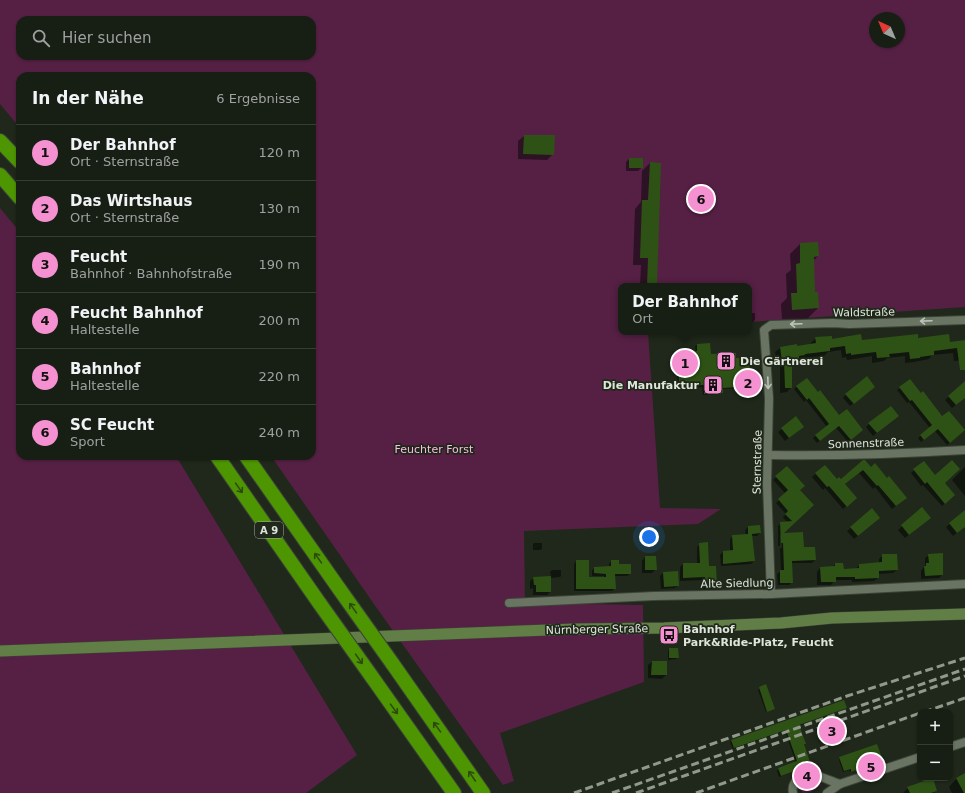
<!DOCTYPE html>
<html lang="de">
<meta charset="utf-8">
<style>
:root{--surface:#171e14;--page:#242b22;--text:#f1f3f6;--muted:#9ea2a0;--line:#363c34;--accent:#f590d1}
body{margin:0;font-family:"DejaVu Sans",sans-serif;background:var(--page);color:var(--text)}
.controls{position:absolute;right:12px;bottom:12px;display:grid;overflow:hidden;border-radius:8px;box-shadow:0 1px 3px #0004}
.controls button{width:36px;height:36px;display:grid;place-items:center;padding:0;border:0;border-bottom:1px solid var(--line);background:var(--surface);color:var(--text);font:20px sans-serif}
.compass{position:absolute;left:869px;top:12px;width:36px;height:36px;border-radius:50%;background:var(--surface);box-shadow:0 1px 3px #0004;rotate:316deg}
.you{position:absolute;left:649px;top:537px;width:14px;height:14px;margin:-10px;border:3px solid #fff;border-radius:50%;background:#1a73e8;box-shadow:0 0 0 6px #1a73e833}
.badge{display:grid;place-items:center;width:26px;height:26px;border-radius:50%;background:var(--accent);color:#111;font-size:13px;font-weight:700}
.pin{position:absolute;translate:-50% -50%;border:2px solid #fff;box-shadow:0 1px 4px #0006}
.popup{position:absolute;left:618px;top:283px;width:134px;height:52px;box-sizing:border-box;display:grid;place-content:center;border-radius:8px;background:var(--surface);filter:drop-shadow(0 1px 3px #0005);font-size:13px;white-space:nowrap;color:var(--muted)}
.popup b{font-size:15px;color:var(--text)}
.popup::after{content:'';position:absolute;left:50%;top:100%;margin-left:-8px;border:8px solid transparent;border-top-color:var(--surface)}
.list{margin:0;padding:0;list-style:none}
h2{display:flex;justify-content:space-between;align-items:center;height:52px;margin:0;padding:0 16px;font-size:17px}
h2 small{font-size:13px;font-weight:400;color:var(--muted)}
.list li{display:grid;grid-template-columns:26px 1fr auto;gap:12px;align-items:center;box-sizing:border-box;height:56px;padding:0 16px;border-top:1px solid var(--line)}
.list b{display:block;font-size:15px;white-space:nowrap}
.list p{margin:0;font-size:13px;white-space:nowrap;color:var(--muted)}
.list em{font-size:13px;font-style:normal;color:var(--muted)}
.icon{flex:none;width:22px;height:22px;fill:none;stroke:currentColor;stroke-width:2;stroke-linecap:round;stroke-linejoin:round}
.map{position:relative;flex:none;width:965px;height:793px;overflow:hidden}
.search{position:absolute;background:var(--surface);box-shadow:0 1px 3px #0004;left:16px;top:16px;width:300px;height:44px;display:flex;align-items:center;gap:10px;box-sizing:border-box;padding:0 14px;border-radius:12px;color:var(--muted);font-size:15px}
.panel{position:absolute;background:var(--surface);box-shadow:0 1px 3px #0004;left:16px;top:72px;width:300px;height:388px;border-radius:12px}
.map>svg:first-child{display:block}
.green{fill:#552044;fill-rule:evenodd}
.shadow{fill:#0007}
.building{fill:#2e5216}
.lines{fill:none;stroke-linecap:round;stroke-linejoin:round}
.street-casing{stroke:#3c4438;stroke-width:10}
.secondary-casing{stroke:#3c4438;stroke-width:12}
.highway-casing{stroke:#3c4438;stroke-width:16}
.street{stroke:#697463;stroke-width:8}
.secondary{stroke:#617e46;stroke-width:11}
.highway{stroke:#4d9601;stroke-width:14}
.rail{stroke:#91988c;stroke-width:3;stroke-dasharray:8 4;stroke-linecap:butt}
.highway-bridge-casing{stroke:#3c4438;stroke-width:16;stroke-linecap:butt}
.highway-bridge{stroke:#4d9601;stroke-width:14}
.oneway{stroke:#bcc3b7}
.oneway2{stroke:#2d4912}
.labels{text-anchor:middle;stroke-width:3.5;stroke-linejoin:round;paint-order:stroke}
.shield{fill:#1f281a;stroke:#a5aca1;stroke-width:1}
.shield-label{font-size:10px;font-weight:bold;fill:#dfe5db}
.street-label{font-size:11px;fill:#dfe5db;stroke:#1f281a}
.poi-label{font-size:11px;font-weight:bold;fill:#dfe5db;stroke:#1f281a;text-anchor:start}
.park-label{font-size:11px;fill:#fcbbe3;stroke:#1f281a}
</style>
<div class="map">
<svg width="965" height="793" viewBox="0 0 965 793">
<rect width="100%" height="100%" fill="#1f281a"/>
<!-- green -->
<g class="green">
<path d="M0,0H965V307L749,322V286H621V332H648L660,508L721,509L698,524L524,531L525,603L643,605L644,682L500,733L514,781L503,785L376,607L271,456H312V76H20V128L0,104ZM875,18H899V42H875ZM20,20H312V56H20Z"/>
<path d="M0,208L20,232V456H176L357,755L306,793H0Z"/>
<path d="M805,781L820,784L821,785L811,792L803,793L799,788L800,783Z"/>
</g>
<!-- shadow -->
<g class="shadow">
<path d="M524,136H554L553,154L547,160L518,159V141Z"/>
<path d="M629,159L642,167L638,171H626V162Z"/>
<path d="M650,163L656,286H640L641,265H633L635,209L641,202L642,171Z"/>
<path d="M800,244L818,256L813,261L814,293L818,308L808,318L782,319L781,304L787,298L786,274L791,270L790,254Z"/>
<path d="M749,313H755V320L753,322H749Z"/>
<path d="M816,338L831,341L917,339L950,343L965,340V360L954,361L953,353L932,355L929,359L914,362L905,363V356L887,358L884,361L872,363V356L847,360L846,357L842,358L841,350L828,352L824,356L800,358L791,363V388L787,392L780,393V365L778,366L775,352L780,348L796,345V348L811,345V343Z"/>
<path d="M697,345L710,355L735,359L754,391L753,392L739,393V388L722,389V392L720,394L703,395L702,387L678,388L676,355L678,354L696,353L695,346Z"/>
<path d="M965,382V397L952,408L945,400Z"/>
<path d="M797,386L818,394L839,417L859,432L848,442L836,428L817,443L813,438L827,427L806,400L804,402L794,389Z"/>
<path d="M900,388L921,395L942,417L961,433L947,445L935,431L921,442L918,438L930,428L909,402L907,403L897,390Z"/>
<path d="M871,390L850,406L843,398L846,394Z"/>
<path d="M894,419L873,436L866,427L869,424Z"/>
<path d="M782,429L799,430L785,441L778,432Z"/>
<path d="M863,461L902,501L892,509L875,487L873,489L859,473L844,485L852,501L843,509L825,488L823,490L812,477L825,466L837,480H841Z"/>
<path d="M923,463L935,477L944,483L951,498L942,506L923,485L921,486L911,473Z"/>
<path d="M787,467L799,490L813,505L781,534L803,548L815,560L812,563H791L792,582L789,585H778L777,574L781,571L780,548H782V535H780V546H778V526L781,523L787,522L783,517L786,514L776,503L786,494L773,480Z"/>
<path d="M965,467V496L952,480Z"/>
<path d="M922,509L926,521L905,538L898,530Z"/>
<path d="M965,511V526L953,536L946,527Z"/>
<path d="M876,521L854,539L847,531L851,528Z"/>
<path d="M748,527L760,533L757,536H751L754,561L751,564L721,566L720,555L723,552L730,551V539L733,536L746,535L745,530Z"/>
<path d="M534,543H542V549L540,550H533V544Z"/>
<path d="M700,544L708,567L716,585L713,589H702V580L680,581V567L683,564H697V547Z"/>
<path d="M883,555L897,570L893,573L878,574V578L874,581L852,582V580H835L831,585H817V572L820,568H832L835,564L843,570L856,569L860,564L879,563V559Z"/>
<path d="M929,555L942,575L939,578L921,579V571L925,565V558Z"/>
<path d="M645,557L656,569L652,573H642V561Z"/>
<path d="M576,561L588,578H604V576H592V571L594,568H609V564L611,561L618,565L630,574L627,576H614L615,588L612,591H574V564Z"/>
<path d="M552,570H561V576L560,577L550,578V592L547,595H533V588L530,589V581L534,578L551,577L550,572Z"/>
<path d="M677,572L678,586L675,588L661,589L660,576L663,573Z"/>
<path d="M669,649L678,658L676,659L668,660V651Z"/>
<path d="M652,662L666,675L662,679L648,678V665Z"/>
<path d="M765,686L774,709L766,712L758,690Z"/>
<path d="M846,708L798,726L809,766L779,777L777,771L779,769L796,763L785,731L733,749L730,742L731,740Z"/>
<path d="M840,758L859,766L860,768L850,772L849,770L843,772L839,760Z"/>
<path d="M965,774V793H952L949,787L956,779Z"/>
<path d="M908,788L936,791L934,793H903Z"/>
</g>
<!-- building -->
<g class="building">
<path d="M524,135H555L554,155L523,154Z"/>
<rect x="629" y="158" width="14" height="10"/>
<path d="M650,162L661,163L657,286H647L648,258H640L642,200H648Z"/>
<path d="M818,242L819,256L814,257L815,292H818L819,308L792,310L791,293H797L796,264L800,263V243Z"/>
<path d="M861,334L862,340L918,334V338L949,334L950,342L965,340V370H960L957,348L934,351V355L920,357V358L910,359L909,352L889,354L890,357L877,358L876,352L851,355V353L846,354L845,346L830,348V351L805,354V355L799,356V358L792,360V388H785L784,361H782L780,347L797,344V346L816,343L815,337L832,336V339Z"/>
<path d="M710,343L711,354L736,353V358H746L753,375H755V391L740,392V387L723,388V393L704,394V385L679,386L678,353L697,351V344Z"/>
<path d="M867,376L875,387L854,404L845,394Z"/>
<path d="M807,378L818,392L820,390L839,415L847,409L863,430L851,440L839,426L820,441L815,435L829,424L809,398L807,400L796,386Z"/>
<path d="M910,379L921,393L923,391L942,416L949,411L965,430L950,443L938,429L924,440L920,435L932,425L912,400L910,401L899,387Z"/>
<path d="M965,381V398L956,405L948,396Z"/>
<path d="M891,406L899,416L877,433L868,423Z"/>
<path d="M796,416L804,427L789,438L781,428Z"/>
<path d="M863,460H865L871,467L875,463L887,478L889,476L907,498L896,506L878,485L877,486L863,470L845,484L857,498L847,507L829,486L827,487L815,473L825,465L837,479L839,477L841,479Z"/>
<path d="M952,460L960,469L945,483L955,495L945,504L927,482L925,484L913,469L924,461L935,475Z"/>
<path d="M787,466L805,486L800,490L814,505L784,533L803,532L804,547H815L816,560L792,561L793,583H780V570H784L783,543H781L780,522L792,521L785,514L788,511L778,499L788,490L775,476Z"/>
<path d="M922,507L931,518L909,535L901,525Z"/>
<path d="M872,508L880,518L858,536L850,527Z"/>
<path d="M965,510V527L957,533L949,523Z"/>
<path d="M760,525L761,533L752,534L755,561L723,564V551L733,550L732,535L748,534V526Z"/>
<path d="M708,542L709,566H716L717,586H705V577L683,578V563H700L699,543Z"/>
<path d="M943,553V575L925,576L924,566H926V563H929L928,554Z"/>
<path d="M882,554H897L898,570L879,571V578L855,579V577H836V582H821L820,567L835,566V563H843L844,569L859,568V564L882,562Z"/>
<path d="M645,556H656L657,570H645Z"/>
<path d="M576,560H589V577H606V574L594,573V567L611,566V560H619V564H631V574H615L616,589H576Z"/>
<path d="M678,571L679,586L664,587L663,572Z"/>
<path d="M551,576V592H536V585H534L533,577Z"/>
<path d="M669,648H678L679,658H669Z"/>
<path d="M652,661H667V675H651Z"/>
<path d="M766,684L775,709L767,712L759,687Z"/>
<path d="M844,700L847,708L799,725L806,744H804L811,765L781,776L778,768L797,761L786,730L734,748L731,740Z"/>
<path d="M877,744L882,758L860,766L861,768L851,772V769L844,771L839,757Z"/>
<path d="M965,773V793H964L956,778Z"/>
<path d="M933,778L937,791L931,793H910L907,787Z"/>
</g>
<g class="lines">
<!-- street casing -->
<g class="street-casing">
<g id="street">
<path d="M769,455C835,456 899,454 965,450"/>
<path d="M771,594L767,484L769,398L764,330L771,325L833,323L849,324L965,320"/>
<path d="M509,603L654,596L771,594L965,584"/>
<path d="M950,747L965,742"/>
<path d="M793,793C790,779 806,773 818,776C825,778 833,782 840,784"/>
<path d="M827,793L840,784L920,757"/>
</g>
</g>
<!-- secondary casing -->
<g class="secondary-casing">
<path id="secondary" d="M0,651L575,629L664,628L781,623L832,618L965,614"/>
</g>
<!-- highway casing -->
<g class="highway-casing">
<g id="highway">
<path d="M0,141L20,162"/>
<path d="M0,175L20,198"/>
<path d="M217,456L320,604"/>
<path d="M246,456L340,590"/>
<path d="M392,663L483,793"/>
<path d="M372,677L454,793"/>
</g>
</g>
<!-- street -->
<use href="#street" class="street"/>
<!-- secondary -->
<use href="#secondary" class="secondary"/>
<!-- highway -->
<use href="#highway" class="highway"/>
<!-- rail -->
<g class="rail">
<path d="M924,712L965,698"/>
<path d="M574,793L847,696L965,658"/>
<path d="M612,793L965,669"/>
<path d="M636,793L965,676"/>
<path d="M696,793L920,713"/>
</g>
<!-- highway-bridge casing -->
<g class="highway-bridge-casing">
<g id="highway-bridge">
<path d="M340,590L392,663"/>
<path d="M320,604L372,677"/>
</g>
</g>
<!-- highway-bridge -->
<use href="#highway-bridge" class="highway-bridge"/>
</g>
<!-- one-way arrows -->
<defs><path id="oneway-shaft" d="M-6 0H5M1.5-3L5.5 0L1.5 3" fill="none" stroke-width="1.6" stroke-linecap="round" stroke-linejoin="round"/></defs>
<g class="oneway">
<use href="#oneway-shaft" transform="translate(926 321) rotate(178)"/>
<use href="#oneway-shaft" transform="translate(796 324) rotate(178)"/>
<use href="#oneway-shaft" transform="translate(768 383) rotate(88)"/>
</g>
<g class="oneway2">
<use href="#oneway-shaft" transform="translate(239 488) rotate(55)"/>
<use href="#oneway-shaft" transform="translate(318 558) rotate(-125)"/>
<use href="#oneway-shaft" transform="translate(353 608) rotate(-125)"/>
<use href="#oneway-shaft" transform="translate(359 659) rotate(55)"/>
<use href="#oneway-shaft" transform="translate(394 709) rotate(54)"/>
<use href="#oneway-shaft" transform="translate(437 727) rotate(-126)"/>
<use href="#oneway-shaft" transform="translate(472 776) rotate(-124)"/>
</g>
<!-- icons -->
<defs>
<g id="building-square" transform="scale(1)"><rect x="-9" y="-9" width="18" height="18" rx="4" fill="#f590d1" stroke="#1f281a"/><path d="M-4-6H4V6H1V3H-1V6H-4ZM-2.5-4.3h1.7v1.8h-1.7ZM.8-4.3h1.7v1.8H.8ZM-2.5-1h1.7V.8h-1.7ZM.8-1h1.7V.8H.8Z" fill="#111"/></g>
<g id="bus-square" transform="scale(1)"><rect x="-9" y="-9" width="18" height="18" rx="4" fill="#f590d1" stroke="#1f281a"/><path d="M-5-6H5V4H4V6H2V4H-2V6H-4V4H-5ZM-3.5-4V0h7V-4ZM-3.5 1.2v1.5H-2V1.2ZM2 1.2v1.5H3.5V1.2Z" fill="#111"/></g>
</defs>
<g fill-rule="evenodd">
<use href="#building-square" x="726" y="361"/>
<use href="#building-square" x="713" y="385"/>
<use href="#bus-square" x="669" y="635"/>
</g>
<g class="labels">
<!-- shield labels -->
<rect class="shield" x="255" y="522" width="28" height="16" rx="3"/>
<g class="shield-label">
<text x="269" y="534">A 9</text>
</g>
<!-- street labels -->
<g class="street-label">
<text transform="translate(864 312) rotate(-1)" y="4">Waldstraße</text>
<text transform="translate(866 443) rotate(-2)" y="4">Sonnenstraße</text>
<text transform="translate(757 462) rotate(-89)" y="4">Sternstraße</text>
<text transform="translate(737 583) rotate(-1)" y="4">Alte Siedlung</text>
<text transform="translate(597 629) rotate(-1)" y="4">Nürnberger Straße</text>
</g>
<!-- poi labels -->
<g class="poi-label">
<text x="740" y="365">Die Gärtnerei</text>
<text x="699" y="389" text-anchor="end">Die Manufaktur</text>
<text x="683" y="633">Bahnhof<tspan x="683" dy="13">Park&amp;Ride-Platz, Feucht</tspan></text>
</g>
<!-- park labels -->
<g class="park-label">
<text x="434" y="453">Feuchter Forst</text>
</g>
</g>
</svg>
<div class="controls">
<button>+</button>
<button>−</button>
</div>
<svg class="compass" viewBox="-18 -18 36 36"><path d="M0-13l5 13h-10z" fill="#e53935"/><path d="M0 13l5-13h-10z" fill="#9ea2a0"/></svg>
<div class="you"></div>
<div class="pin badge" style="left:685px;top:363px">1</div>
<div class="popup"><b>Der Bahnhof</b>Ort</div>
<div class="pin badge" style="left:748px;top:383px">2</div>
<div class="pin badge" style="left:832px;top:731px">3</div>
<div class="pin badge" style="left:807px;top:776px">4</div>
<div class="pin badge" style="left:871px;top:767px">5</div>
<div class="pin badge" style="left:701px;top:199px">6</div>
<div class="search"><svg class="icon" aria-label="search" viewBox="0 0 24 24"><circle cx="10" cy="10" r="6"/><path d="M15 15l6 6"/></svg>Hier suchen</div>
<section class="panel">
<h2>In der Nähe<small>6 Ergebnisse</small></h2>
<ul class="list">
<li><span class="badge">1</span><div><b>Der Bahnhof</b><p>Ort · Sternstraße</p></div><em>120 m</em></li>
<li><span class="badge">2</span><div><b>Das Wirtshaus</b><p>Ort · Sternstraße</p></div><em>130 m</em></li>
<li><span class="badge">3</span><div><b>Feucht</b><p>Bahnhof · Bahnhofstraße</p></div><em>190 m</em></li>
<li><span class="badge">4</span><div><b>Feucht Bahnhof</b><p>Haltestelle</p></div><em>200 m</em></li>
<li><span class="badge">5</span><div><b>Bahnhof</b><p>Haltestelle</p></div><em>220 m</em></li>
<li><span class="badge">6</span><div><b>SC Feucht</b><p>Sport</p></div><em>240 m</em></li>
</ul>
</section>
</div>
